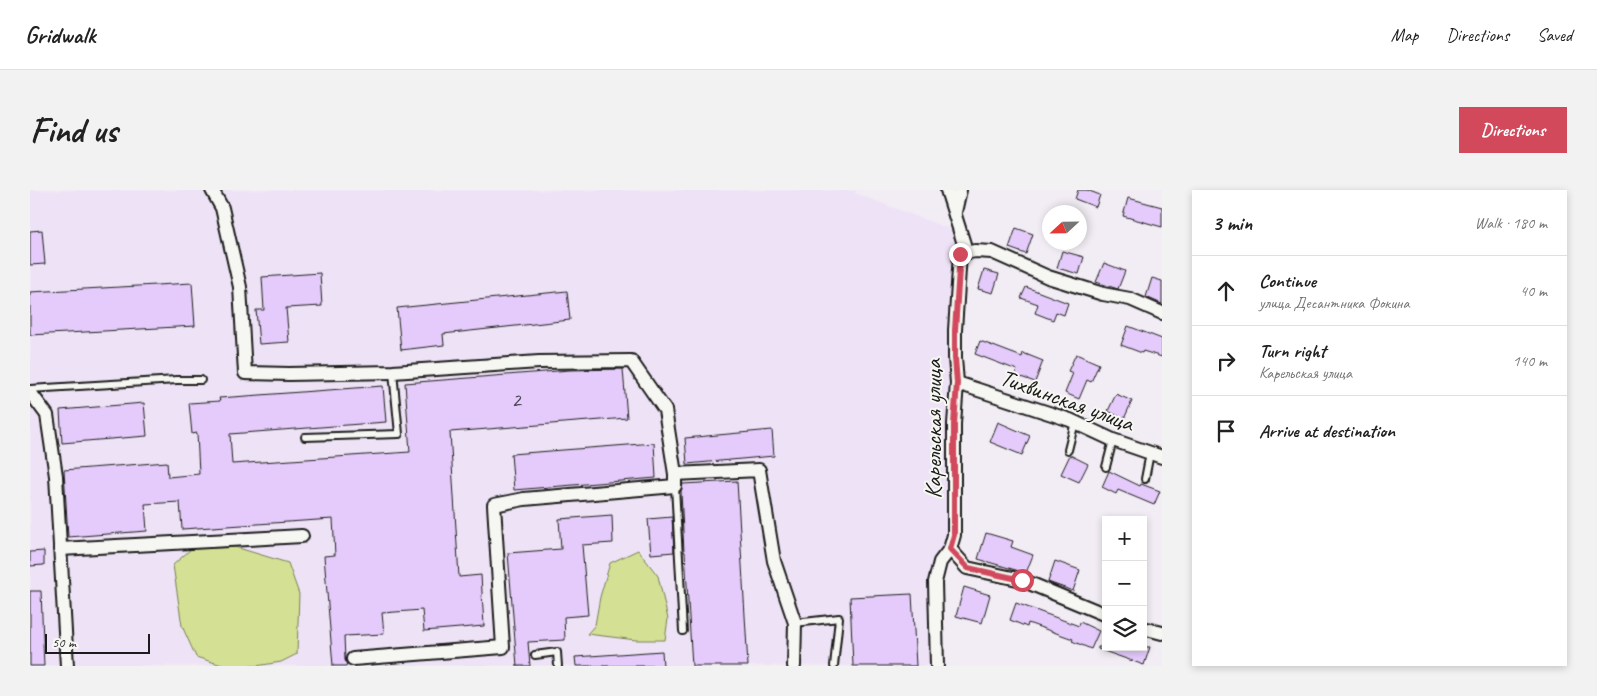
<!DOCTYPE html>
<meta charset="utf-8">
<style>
:root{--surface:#fff;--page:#f2f2f2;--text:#222;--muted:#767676;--line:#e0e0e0;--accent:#d1495b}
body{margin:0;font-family:Caveat,sans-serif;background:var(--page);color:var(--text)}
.controls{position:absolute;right:15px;bottom:15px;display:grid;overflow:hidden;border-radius:0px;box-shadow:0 2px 8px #0003}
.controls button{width:45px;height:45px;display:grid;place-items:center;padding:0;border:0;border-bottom:1px solid var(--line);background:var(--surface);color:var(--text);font:25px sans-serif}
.compass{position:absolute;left:1012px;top:15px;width:45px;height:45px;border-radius:50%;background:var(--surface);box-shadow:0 2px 8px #0003;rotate:248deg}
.scale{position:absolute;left:15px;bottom:12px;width:105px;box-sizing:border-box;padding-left:5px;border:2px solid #1c1c1c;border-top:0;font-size:14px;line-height:18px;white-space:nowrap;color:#1c1c1c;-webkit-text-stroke:4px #f6f6f2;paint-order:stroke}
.stop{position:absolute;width:15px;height:15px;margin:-11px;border:4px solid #d1495b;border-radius:50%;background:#fff}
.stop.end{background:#d1495b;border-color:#fff;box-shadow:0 1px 5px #0008}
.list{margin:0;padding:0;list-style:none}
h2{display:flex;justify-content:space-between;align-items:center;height:65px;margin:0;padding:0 20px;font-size:21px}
h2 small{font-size:16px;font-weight:400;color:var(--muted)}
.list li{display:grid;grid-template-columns:32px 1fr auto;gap:15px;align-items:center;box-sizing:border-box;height:70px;padding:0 20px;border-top:1px solid var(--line)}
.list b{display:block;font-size:19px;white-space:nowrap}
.list p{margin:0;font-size:16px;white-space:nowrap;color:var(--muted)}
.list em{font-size:16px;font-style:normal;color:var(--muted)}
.icon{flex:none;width:28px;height:28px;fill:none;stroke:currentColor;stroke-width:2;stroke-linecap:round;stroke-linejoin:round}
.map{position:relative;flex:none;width:1132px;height:476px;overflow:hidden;border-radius:0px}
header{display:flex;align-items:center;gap:30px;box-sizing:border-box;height:70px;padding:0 25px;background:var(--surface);border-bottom:1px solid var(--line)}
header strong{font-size:24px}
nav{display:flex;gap:28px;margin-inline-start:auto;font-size:18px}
.intro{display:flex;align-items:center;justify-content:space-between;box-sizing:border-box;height:120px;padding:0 30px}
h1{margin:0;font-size:35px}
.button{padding:12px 22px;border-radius:0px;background:var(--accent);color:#fff;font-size:18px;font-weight:700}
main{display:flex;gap:30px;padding:0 30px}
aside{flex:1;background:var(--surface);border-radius:0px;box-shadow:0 2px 8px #0003}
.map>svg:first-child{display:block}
.built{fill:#eee3f6}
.green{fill:#d4e194;stroke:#787e58}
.building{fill:#e4cbfb;stroke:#1c1c1c}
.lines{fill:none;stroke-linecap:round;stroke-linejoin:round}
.lane-casing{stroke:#1c1c1c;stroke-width:10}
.street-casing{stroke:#1c1c1c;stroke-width:16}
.lane{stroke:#f6f6f2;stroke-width:6}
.street{stroke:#f6f6f2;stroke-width:12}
.route{stroke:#d1495b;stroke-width:6}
.labels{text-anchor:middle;stroke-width:4;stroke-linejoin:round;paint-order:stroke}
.number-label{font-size:21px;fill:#4e4854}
.street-label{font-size:24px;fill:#1c1c1c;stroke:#f6f6f2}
</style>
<header>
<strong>Gridwalk</strong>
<nav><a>Map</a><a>Directions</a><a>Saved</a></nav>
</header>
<div class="intro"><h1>Find us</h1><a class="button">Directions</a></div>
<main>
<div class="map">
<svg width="1132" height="476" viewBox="0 0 1132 476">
<rect width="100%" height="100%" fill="#f2edf4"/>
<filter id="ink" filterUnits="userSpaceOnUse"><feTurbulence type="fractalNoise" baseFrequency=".02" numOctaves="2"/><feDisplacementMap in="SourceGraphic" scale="10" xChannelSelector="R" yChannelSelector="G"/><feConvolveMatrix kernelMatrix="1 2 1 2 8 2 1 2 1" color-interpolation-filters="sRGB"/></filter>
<g filter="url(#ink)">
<!-- built -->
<path class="built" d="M0,0H826L825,3L925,41L929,61L921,149V195L916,275L919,367L904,396V476H0Z"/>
<!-- green -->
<g class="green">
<path d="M205,357L258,373L269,404L267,464L251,472L226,476H195L166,467L152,436L143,375L161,359Z"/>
<path d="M608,360L628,386L638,429L635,450H606L557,444L565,435L570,407L580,373Z"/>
</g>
<!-- building -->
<g class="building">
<path d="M1048,0H1057L1070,5L1066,17L1045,9Z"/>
<path d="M1098,8L1132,17V37L1093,26Z"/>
<path d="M986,38L1003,44L996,64L979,58Z"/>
<path d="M12,40L15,74L0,75V41Z"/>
<path d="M1032,61L1054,67L1049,84L1027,78Z"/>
<path d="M1074,73L1095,81L1088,99L1066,92Z"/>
<path d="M954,80L969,84L963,103L948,99Z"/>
<path d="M290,83L292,116L256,118L259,152L229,154L226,120H234L232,87Z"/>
<path d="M1122,88L1132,91V114L1116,107Z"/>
<path d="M162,93L165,136L0,145V102Z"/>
<path d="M996,97L1038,113L1034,125L1026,122L1023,130L1005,123L1008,114L991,108Z"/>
<path d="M537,101L540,130L413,144L414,155L371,160L367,118Z"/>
<path d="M1098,136L1132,149V167L1113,161L1112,163L1091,155Z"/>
<path d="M950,151L992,167L993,163L1013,171L1005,192L985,185L987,180L945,164Z"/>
<path d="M1046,164L1069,174L1061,192L1057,190L1049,209L1035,203L1043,183L1038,181Z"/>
<path d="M593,179L597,228L420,242L429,387L451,385L454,436L394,441L392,420L352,423L354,444L314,446L315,470L317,476H303L294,366L305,365L303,329L152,339L150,312L115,314L117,341L38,347L34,280L137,272L138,287L169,284L167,243L162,244L159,213L190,211L189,208L353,196L356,232L200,244L202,274L380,262L375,193L540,180Z"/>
<path d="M1086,204L1102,211L1094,229L1078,221Z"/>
<path d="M114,213L117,246L32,253L30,220Z"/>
<path d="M968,232L1000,246L992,265L960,252Z"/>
<path d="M742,240L744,266L657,274L655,248Z"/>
<path d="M624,253L626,288L484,300L481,264Z"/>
<path d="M1040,265L1058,274L1049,292L1031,284Z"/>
<path d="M1079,281L1110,296L1111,294L1130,301L1124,315L1088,300L1086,304L1072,297Z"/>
<path d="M707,291L718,476H662L655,362H654L651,301L653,294Z"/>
<path d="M582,325L583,353L552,355L558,425L534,427L535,450L498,452L500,476H487L478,363L531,359L529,329Z"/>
<path d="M642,327L644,362L621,364L618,329Z"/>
<path d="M956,343L983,351L981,357L1003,365L996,383L948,369Z"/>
<path d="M14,361V375L0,376V362Z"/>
<path d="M1025,371L1050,380L1043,401L1018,392Z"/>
<path d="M934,397L960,405L952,433L926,426Z"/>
<path d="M0,401H11L14,476H0Z"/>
<path d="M882,404L886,476H823L820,407Z"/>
<path d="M986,413L1049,436L1050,432L1069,441L1061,459L1042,451L1043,449L998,433L997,437L980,430Z"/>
<path d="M1068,457H1120L1114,475L1068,459Z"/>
<path d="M632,461L633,476H546L545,467Z"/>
</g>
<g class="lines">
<!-- lane casing -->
<g class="lane-casing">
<g id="lane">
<path d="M0,199L147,190H171"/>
<path d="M275,247L369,244L363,182"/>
<path d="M1038,260L1045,232"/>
<path d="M1076,277L1083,250"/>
<path d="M1115,289L1120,263"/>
<path d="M645,296L653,441"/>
<path d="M765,433L809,428L804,476"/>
<path d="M505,465L527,462L528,476"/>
</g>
</g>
<!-- street casing -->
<g class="street-casing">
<g id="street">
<path d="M182,0L192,18L210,97L215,183L259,184L363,182L509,172L601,171L635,220L645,284L729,280L744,371L765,433L764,476"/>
<path d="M925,22L930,0"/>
<path d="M930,64L945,61L962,62L1018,87L1073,104L1100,109L1132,123"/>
<path d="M927,193L1040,230L1083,250L1132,267"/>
<path d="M0,202L17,225L26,286L37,476"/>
<path d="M30,359L272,346"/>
<path d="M920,359L937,378L992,390L1076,425"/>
<path d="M1113,438L1132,443"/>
<path d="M323,469L473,457L464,315L494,309L645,296V284"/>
<path d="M907,476L905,392L910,372L920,359L924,345V234L927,193L925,168V140L930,64L934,54L917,0"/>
</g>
</g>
<!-- lane -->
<use href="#lane" class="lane"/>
<!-- street -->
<use href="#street" class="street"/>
</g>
</g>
<g class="lines" filter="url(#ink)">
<!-- route -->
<path class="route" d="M930,64L925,140V168L927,193L924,234V345L920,359L938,378L992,390"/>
</g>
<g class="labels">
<!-- number labels -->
<g class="number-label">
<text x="486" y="217">2</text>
</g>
<!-- street labels -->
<g class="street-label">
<text transform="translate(1037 210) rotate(20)" y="8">Тихвинская улица</text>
<text transform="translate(903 239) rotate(-90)" y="8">Карельская улица</text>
</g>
</g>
</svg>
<div class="controls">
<button>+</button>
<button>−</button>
<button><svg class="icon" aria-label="layers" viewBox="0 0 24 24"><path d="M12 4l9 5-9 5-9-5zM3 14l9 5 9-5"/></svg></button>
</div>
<svg class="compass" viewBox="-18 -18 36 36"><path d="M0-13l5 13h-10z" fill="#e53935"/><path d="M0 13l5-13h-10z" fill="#767676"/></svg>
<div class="scale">50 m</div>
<div class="stop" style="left:992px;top:390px"></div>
<div class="stop end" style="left:930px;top:64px"></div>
</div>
<aside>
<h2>3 min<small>Walk · 180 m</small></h2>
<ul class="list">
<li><svg class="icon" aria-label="ahead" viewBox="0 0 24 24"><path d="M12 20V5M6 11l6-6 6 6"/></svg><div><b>Continue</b><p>улица Десантника Фокина</p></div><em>40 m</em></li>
<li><svg class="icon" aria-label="right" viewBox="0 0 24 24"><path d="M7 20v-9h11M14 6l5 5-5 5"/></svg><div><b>Turn right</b><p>Карельская улица</p></div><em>140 m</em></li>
<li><svg class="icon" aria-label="arrive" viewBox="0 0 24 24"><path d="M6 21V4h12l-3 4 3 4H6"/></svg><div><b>Arrive at destination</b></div></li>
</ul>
</aside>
</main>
